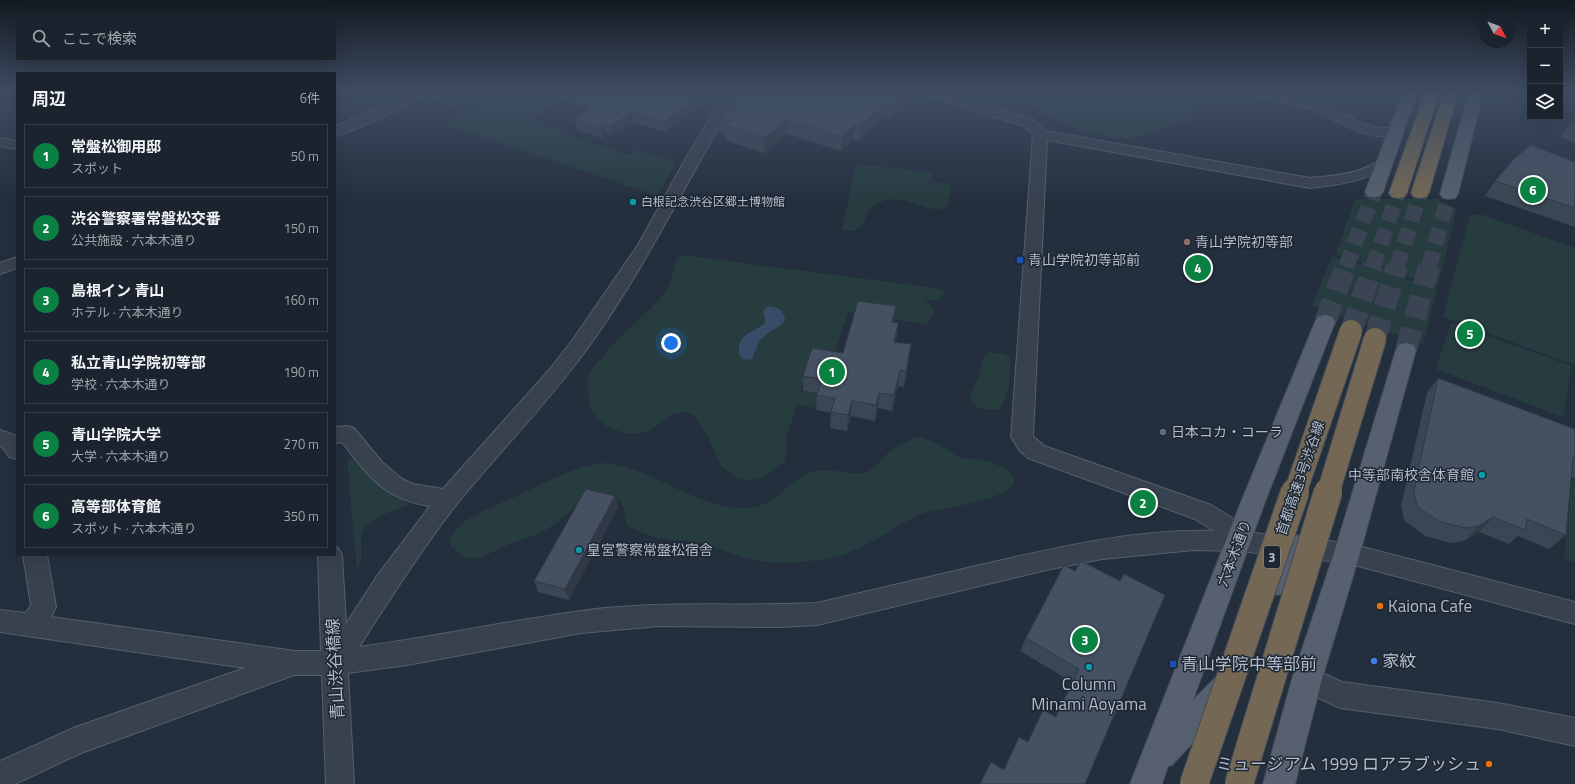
<!DOCTYPE html>
<html lang="ja">
<meta charset="utf-8">
<style>
:root{--surface:#1b232e;--page:#282f3a;--text:#f1f3f6;--muted:#a0a4aa;--line:#39404a;--accent:#0b8043}
body{margin:0;font-family:"Titillium Web","Noto Sans JP",sans-serif;background:var(--page);color:var(--text)}
.controls{position:absolute;right:12px;top:12px;display:grid;overflow:hidden;border-radius:0px;box-shadow:0 4px 16px #0002}
.controls button{width:36px;height:36px;display:grid;place-items:center;padding:0;border:0;border-bottom:1px solid var(--line);background:var(--surface);color:var(--text);font:20px sans-serif}
.compass{position:absolute;left:1479px;top:12px;width:36px;height:36px;border-radius:50%;background:var(--surface);box-shadow:0 4px 16px #0002;rotate:131deg}
.you{position:absolute;left:671px;top:343px;width:14px;height:14px;margin:-10px;border:3px solid #fff;border-radius:50%;background:#1a73e8;box-shadow:0 0 0 6px #1a73e833}
.badge{display:grid;place-items:center;width:26px;height:26px;border-radius:50%;background:var(--accent);color:#fff;font-size:13px;font-weight:700}
.pin{position:absolute;translate:-50% -50%;border:2px solid #fff;box-shadow:0 1px 4px #0006}
.list{margin:0;padding:0;list-style:none}
h2{display:flex;justify-content:space-between;align-items:center;height:52px;margin:0;padding:0 16px;font-size:17px}
h2 small{font-size:13px;font-weight:400;color:var(--muted)}
.list li{display:grid;grid-template-columns:26px 1fr auto;gap:12px;align-items:center;box-sizing:border-box;height:64px;margin:0 8px 8px;padding:0 8px;border:1px solid var(--line);border-radius:0px}
.list b{display:block;font-size:15px;white-space:nowrap}
.list p{margin:0;font-size:13px;white-space:nowrap;color:var(--muted)}
.list em{font-size:13px;font-style:normal;color:var(--muted)}
.icon{flex:none;width:22px;height:22px;fill:none;stroke:currentColor;stroke-width:2;stroke-linecap:round;stroke-linejoin:round}
.map{position:relative;flex:none;width:1575px;height:784px;overflow:hidden}
.search{position:absolute;background:var(--surface);box-shadow:0 4px 16px #0002;left:16px;top:16px;width:320px;height:44px;display:flex;align-items:center;gap:10px;box-sizing:border-box;padding:0 14px;border-radius:0px;color:var(--muted);font-size:15px}
.panel{position:absolute;background:var(--surface);box-shadow:0 4px 16px #0002;left:16px;top:72px;width:320px;height:484px;border-radius:0px}
.map>svg:first-child{display:block}
.green{fill:#263c3f}
.water{fill:#394c67}
.lines{fill:none;stroke-linecap:round;stroke-linejoin:round}
.major-tunnel-far1{stroke:#3a4453;stroke-width:16;stroke-dasharray:16 8;stroke-linecap:butt}
.major-tunnel{stroke:#3a4453;stroke-width:22;stroke-dasharray:22 11;stroke-linecap:butt}
.highway-tunnel-far1{stroke:#3a4453;stroke-width:16;stroke-dasharray:16 8;stroke-linecap:butt}
.highway-tunnel{stroke:#3a4453;stroke-width:22;stroke-dasharray:22 11;stroke-linecap:butt}
.minor-casing{stroke:#565f6c;stroke-width:2}
.major-casing{stroke:#414a57;stroke-width:2}
.highway-casing{stroke:#434c59;stroke-width:2}
.minor{fill:#38414e;fill-rule:evenodd}
.major{fill:#56606e;fill-rule:evenodd}
.highway{fill:#746855;fill-rule:evenodd}
.highway-bridge-far1-casing{stroke:#434c59;stroke-width:24;stroke-linecap:butt}
.highway-bridge-casing{stroke:#434c59;stroke-width:30;stroke-linecap:butt}
.highway-bridge-far1{stroke:#746855;stroke-width:22}
.highway-bridge{stroke:#746855;stroke-width:28}
.wall{fill:#3b4654}
.shaded-wall{fill:#303945}
.building{fill:#455162;stroke:#303945}
.culture-dot{fill:#0f9aa8;stroke:#1d2633;stroke-width:1.5}
.education-dot{fill:#8d6e63;stroke:#1d2633;stroke-width:1.5}
.transit-dot{fill:#1a4fb4;stroke:#1d2633;stroke-width:1.5}
.service-dot{fill:#5c6f8a;stroke:#1d2633;stroke-width:1.5}
.food-dot{fill:#e8710a;stroke:#1d2633;stroke-width:1.5}
.shop-dot{fill:#3f7fe0;stroke:#1d2633;stroke-width:1.5}
.labels{text-anchor:middle;stroke-width:3;stroke-linejoin:round;paint-order:stroke}
.far-poi-label{font-size:12px;fill:#b4bcc9;stroke:#1d2633;text-anchor:start}
.shield{fill:#1d2633;stroke:#878f9c;stroke-width:1}
.shield-label{font-size:13px;font-weight:bold;fill:#b4bcc9}
.poi-label{font-size:14px;fill:#b4bcc9;stroke:#1d2633;text-anchor:start}
.street-label{font-size:14px;fill:#b4bcc9;stroke:#1d2633}
.near-poi-label{font-size:17px;fill:#b4bcc9;stroke:#1d2633;text-anchor:start}
.near-street-label{font-size:17px;fill:#b4bcc9;stroke:#1d2633}
</style>
<div class="map">
<svg width="1575" height="784" viewBox="0 0 1575 784">
<rect width="100%" height="100%" fill="#242f3e"/>
<!-- green -->
<g class="green">
<path d="M502,93H519L554,104L530,120L571,133L567,136L630,155L637,150L677,162L657,196L444,124Z"/>
<path d="M1059,93H1086L1094,96L1102,93H1209L1189,120L1128,140L1084,132L1029,106Z"/>
<path d="M856,164L933,173L931,181L952,185L947,207C922,218 903,184 869,208C863,223 863,234 842,230Z"/>
<path d="M1355,199H1438L1457,209L1438,286L1336,254Z"/>
<path d="M1470,215H1484L1575,248V365L1443,317Z"/>
<path d="M682,255L942,289L946,292L937,301L924,300L931,305L934,310L930,320L926,324L848,312L831,364L810,361L800,391L819,394L815,408L797,405L786,438L787,452L784,462L760,479L748,480L738,479L722,467L705,431L694,416L686,412L673,414L648,432L633,434L621,432L606,426L592,413L588,394L587,382L591,370L611,347L660,299L669,286L677,258Z"/>
<path d="M1332,256L1437,289L1423,344L1312,306Z"/>
<path d="M1451,323L1572,366L1563,417L1436,369Z"/>
<path d="M989,352L1005,354L1010,358C1011,371 1010,399 999,409C991,410 983,411 976,406C963,395 978,383 981,370C983,362 980,357 989,352Z"/>
<path d="M918,437C927,439 935,442 943,447C948,450 953,454 958,457C965,460 971,458 979,459C989,461 1016,469 1014,482C1013,498 942,509 928,512C922,513 917,516 911,519C891,529 871,544 850,552C825,562 786,564 760,561C741,558 716,547 696,542C688,540 680,541 672,540C656,538 640,533 626,525C625,514 627,504 616,500L581,501L558,522L542,532L505,546L482,557L471,559L464,557L450,546V538C454,533 459,525 464,522C481,510 503,503 521,494C541,484 576,467 597,464C606,462 618,465 627,468C668,479 705,511 750,508C777,506 790,477 815,471C831,467 855,478 869,471C876,468 880,460 886,455C895,447 906,441 918,437Z"/>
<path d="M358,455L372,480L390,490L410,505C393,511 362,518 361,540C361,554 364,558 357,570L347,460Z"/>
<path d="M1572,480L1575,481V563L1564,558Z"/>
</g>
<!-- water -->
<path class="water" d="M770,306L780,309L785,317L784,322L780,326L772,330L760,340L752,359C745,361 741,359 739,353C739,331 751,335 765,323V318L763,312L765,309Z"/>
<g class="lines">
<!-- major-tunnel-far1 -->
<g class="major-tunnel-far1">
<path d="M1346,267L1374,192"/>
<path d="M1429,267L1449,194"/>
</g>
<!-- major-tunnel -->
<g class="major-tunnel">
<path d="M1325,322L1346,266"/>
<path d="M1406,350L1429,266"/>
</g>
<!-- highway-tunnel-far1 -->
<g class="highway-tunnel-far1">
<path d="M1373,267L1398,193"/>
<path d="M1397,267L1420,193"/>
</g>
<!-- highway-tunnel -->
<g class="highway-tunnel">
<path d="M1351,331L1373,266"/>
<path d="M1375,339L1397,266"/>
</g>
<!-- minor casing -->
<g class="minor-casing">
<g id="minor">
<path d="M408,93H424C417,103 349,133 335,136V127Z"/>
<path d="M725,93H739C688,178 645,269 587,349C547,404 499,452 456,505C421,550 390,599 359,647C434,637 507,621 581,611C659,600 738,607 817,603C874,590 932,576 989,563C1063,546 1138,529 1214,531L1195,519L1028,458L1020,451L1011,437L1033,134L1024,126L929,96L928,93H946L1034,120L1045,131L1310,178C1330,176 1350,175 1369,166C1376,163 1381,159 1389,161L1391,164L1389,167C1364,181 1338,185 1310,188L1047,140L1033,436L1044,446L1211,505L1232,518L1245,532L1347,543L1575,602V624L1347,563L1239,551L1194,550L1102,559L1046,570L817,625L778,627L660,626L581,633L407,665L348,673L354,784H326L322,675H294L81,753L15,784H0V761L76,727L245,668L0,632V610L26,613L31,605L23,555H47L56,607L51,617L295,651H321L318,555H335V547L338,548L342,555L346,624L377,576L430,506C384,499 369,477 342,442L335,443V427L347,426L354,428L382,462L402,479L413,484L443,489L550,369L574,338L638,245L686,158Z"/>
<path d="M1253,93C1278,89 1308,98 1331,108C1344,114 1356,121 1370,126C1380,129 1390,127 1400,129L1402,132L1400,135C1367,143 1339,120 1310,109C1292,103 1273,100 1255,96Z"/>
<path d="M1560,93H1571L1575,94V103L1560,98Z"/>
<path d="M0,138L17,141V149L0,146Z"/>
<path d="M17,257V268L0,274V263Z"/>
<path d="M0,430L17,436V459L9,457L5,450L0,446Z"/>
<path d="M1307,666L1342,682L1498,703L1575,718V746L1498,729L1340,708L1298,688L1294,679L1298,670Z"/>
</g>
</g>
<!-- major casing -->
<g class="major-casing">
<g id="major">
<path d="M1403,93H1417L1383,192L1380,196L1374,197L1368,196L1365,192Z"/>
<path d="M1469,93H1483L1458,194L1455,198L1449,199L1443,198L1440,194Z"/>
<path d="M1325,315L1332,317L1335,322L1265,502L1193,700L1216,677L1226,673L1236,677L1241,687L1236,697L1172,765L1168,766L1162,784H1130L1241,502L1315,322L1318,317Z"/>
<path d="M1406,343L1413,345L1416,350L1360,553L1322,679L1295,784H1263L1292,679L1334,553L1396,350L1399,345Z"/>
<path d="M1296,535L1305,538L1309,546L1305,554L1298,562L1287,591L1278,595L1269,591L1265,583C1271,563 1274,543 1296,535Z"/>
</g>
</g>
<!-- highway casing -->
<g class="highway-casing">
<g id="highway">
<path d="M1425,93H1439L1407,193L1404,197L1398,198L1392,197L1389,193Z"/>
<path d="M1444,93H1458L1429,193L1426,197L1420,198L1414,197L1411,193Z"/>
</g>
</g>
<!-- minor -->
<use href="#minor" class="minor"/>
<!-- major -->
<use href="#major" class="major"/>
<!-- highway -->
<use href="#highway" class="highway"/>
<!-- highway-bridge-far1 casing -->
<g class="highway-bridge-far1-casing">
<g id="highway-bridge-far1">
<path d="M1295,493L1351,331"/>
<path d="M1328,493L1375,339"/>
</g>
</g>
<!-- highway-bridge casing -->
<g class="highway-bridge-casing">
<g id="highway-bridge">
<path d="M1194,784L1295,492"/>
<path d="M1239,784L1328,492"/>
</g>
</g>
<!-- highway-bridge-far1 -->
<use href="#highway-bridge-far1" class="highway-bridge-far1"/>
<!-- highway-bridge -->
<use href="#highway-bridge" class="highway-bridge"/>
</g>
<!-- wall -->
<g class="wall">
<path d="M385,93H395L391,94Z"/>
<path d="M422,93H478L452,107L423,96Z"/>
<path d="M540,93H694L701,104L666,132L633,122L613,136L607,134L602,138L577,130L575,119L591,109Z"/>
<path d="M739,93H922L921,95L890,118L884,116L859,141L853,139L841,151L787,134L764,153L725,140L724,133L720,132L719,118L736,108Z"/>
<path d="M1575,121V143L1560,137L1570,123Z"/>
<path d="M1575,162V227L1485,196L1495,181Z"/>
<path d="M894,323H898L896,342L909,360L904,387L898,386L892,411L878,408L875,421L851,416L847,431L830,428L831,413L816,410L817,393L803,391V376Z"/>
<path d="M1438,378L1575,429V479L1571,477L1566,535L1549,549L1518,536L1509,544L1479,532L1464,541L1451,543L1425,536L1404,520L1401,506L1427,393Z"/>
<path d="M615,496L618,507L569,600L538,592L534,581Z"/>
<path d="M1075,571L1120,581L1124,574L1085,784L1004,770L1028,742L1043,710L1055,717L1072,682L1020,651L1026,638Z"/>
</g>
<!-- shaded-wall -->
<g class="shaded-wall">
<path d="M456,93H478L452,107L449,96Z"/>
<path d="M907,93H922L921,95L890,118L891,104Z"/>
<path d="M700,94L701,104L666,132L665,121Z"/>
<path d="M885,102L884,116L859,141L860,127Z"/>
<path d="M632,112L633,122L613,136L611,126Z"/>
<path d="M787,120V134L764,153V138Z"/>
<path d="M605,124L607,134L602,138L600,127Z"/>
<path d="M854,125L853,139L841,151L842,137Z"/>
<path d="M896,306L894,322L890,337L892,322Z"/>
<path d="M898,323L897,338L892,357L894,342Z"/>
<path d="M911,344L909,360L904,387L906,371Z"/>
<path d="M900,370L898,386L892,411L894,395Z"/>
<path d="M879,393L878,408L875,421L876,405Z"/>
<path d="M852,401L851,416L847,431L848,415Z"/>
<path d="M615,496L618,507L569,600L565,589Z"/>
<path d="M1493,517L1479,532L1464,541L1479,526Z"/>
</g>
<!-- building -->
<g class="building">
<path d="M438,93H456L449,96Z"/>
<path d="M570,93H694L700,94L665,121L632,112L611,126L605,124L600,127L575,119L601,102Z"/>
<path d="M739,93H907L891,104L885,102L860,127L854,125L842,137L787,120L764,138L724,125L730,121L719,118L736,108Z"/>
<path d="M1575,121V125L1570,123Z"/>
<path d="M1531,145L1575,162V208L1495,181L1514,159Z"/>
<path d="M858,301L896,306L892,322L898,323L894,342L911,344L906,371L900,370L894,395L879,393L876,405L852,401L848,415L831,412L835,398L817,395L822,379L803,376L812,348L843,353Z"/>
<path d="M1438,378L1575,429V458L1573,457L1566,535L1527,519L1525,530L1493,517L1479,526L1466,528L1438,521L1417,506L1414,491Z"/>
<path d="M586,489L615,496L565,589L534,581Z"/>
<path d="M1081,561L1120,581L1124,574L1165,595L1085,784H980L991,762L1004,770L1019,737L1028,742L1043,710L1056,717L1079,669L1026,638L1064,565L1075,571Z"/>
</g>
<!-- sky -->
<linearGradient id="sky" x2="0" y2="1"><stop stop-color="#141a22"/><stop offset="0.46" stop-color="#3f4d63"/><stop offset="1" stop-color="#3f4d63" stop-opacity="0"/></linearGradient>
<rect width="1575" height="202" fill="url(#sky)"/>
<!-- markers -->
<g class="culture-dot">
<circle cx="633" cy="202" r="4"/>
<circle cx="1482" cy="475" r="4"/>
<circle cx="579" cy="550" r="4"/>
<circle cx="1089" cy="667" r="4"/>
</g>
<circle class="education-dot" cx="1187" cy="242" r="4"/>
<g class="transit-dot">
<rect x="1016" y="256" width="8" height="8" rx="2"/>
<rect x="1169" y="660" width="8" height="8" rx="2"/>
</g>
<circle class="service-dot" cx="1163" cy="432" r="4"/>
<g class="food-dot">
<circle cx="1380" cy="606" r="4"/>
<circle cx="1489" cy="764" r="4"/>
</g>
<circle class="shop-dot" cx="1374" cy="661" r="4"/>
<g class="labels">
<!-- far-poi labels -->
<g class="far-poi-label">
<text x="641" y="206">白根記念渋谷区郷土博物館</text>
</g>
<!-- shield labels -->
<rect class="shield" x="1264" y="546" width="16" height="22" rx="3"/>
<g class="shield-label">
<text x="1272" y="562">3</text>
</g>
<!-- poi labels -->
<g class="poi-label">
<text x="1195" y="247">青山学院初等部</text>
<text x="1028" y="265">青山学院初等部前</text>
<text x="1171" y="437">日本コカ・コーラ</text>
<text x="1474" y="480" text-anchor="end">中等部南校舎体育館</text>
<text x="587" y="555">皇宮警察常盤松宿舎</text>
</g>
<!-- street labels -->
<g class="street-label">
<text transform="translate(1300 478) rotate(-71)" y="5">首都高速3号渋谷線</text>
<text transform="translate(1234 553) rotate(-69)" y="5">六本木通り</text>
</g>
<!-- near-poi labels -->
<g class="near-poi-label">
<text x="1388" y="612">Kaiona Cafe</text>
<text x="1382" y="667">家紋</text>
<text x="1181" y="670">青山学院中等部前</text>
<text x="1089" y="690" text-anchor="middle">Column<tspan x="1089" dy="20">Minami Aoyama</tspan></text>
<text x="1481" y="770" text-anchor="end">ミュージアム 1999 ロアラブッシュ</text>
</g>
<!-- near-street labels -->
<g class="near-street-label">
<text transform="translate(335 669) rotate(-93)" y="6">青山渋谷橋線</text>
</g>
</g>
</svg>
<div class="controls">
<button>+</button>
<button>−</button>
<button><svg class="icon" aria-label="layers" viewBox="0 0 24 24"><path d="M12 4l9 5-9 5-9-5zM3 14l9 5 9-5"/></svg></button>
</div>
<svg class="compass" viewBox="-18 -18 36 36"><path d="M0-13l5 13h-10z" fill="#e53935"/><path d="M0 13l5-13h-10z" fill="#a0a4aa"/></svg>
<div class="you"></div>
<div class="pin badge" style="left:832px;top:372px">1</div>
<div class="pin badge" style="left:1143px;top:503px">2</div>
<div class="pin badge" style="left:1085px;top:640px">3</div>
<div class="pin badge" style="left:1198px;top:268px">4</div>
<div class="pin badge" style="left:1470px;top:334px">5</div>
<div class="pin badge" style="left:1533px;top:190px">6</div>
<div class="search"><svg class="icon" aria-label="search" viewBox="0 0 24 24"><circle cx="10" cy="10" r="6"/><path d="M15 15l6 6"/></svg>ここで検索</div>
<section class="panel">
<h2>周辺<small>6件</small></h2>
<ul class="list">
<li><span class="badge">1</span><div><b>常盤松御用邸</b><p>スポット</p></div><em>50 m</em></li>
<li><span class="badge">2</span><div><b>渋谷警察署常磐松交番</b><p>公共施設 · 六本木通り</p></div><em>150 m</em></li>
<li><span class="badge">3</span><div><b>島根イン 青山</b><p>ホテル · 六本木通り</p></div><em>160 m</em></li>
<li><span class="badge">4</span><div><b>私立青山学院初等部</b><p>学校 · 六本木通り</p></div><em>190 m</em></li>
<li><span class="badge">5</span><div><b>青山学院大学</b><p>大学 · 六本木通り</p></div><em>270 m</em></li>
<li><span class="badge">6</span><div><b>高等部体育館</b><p>スポット · 六本木通り</p></div><em>350 m</em></li>
</ul>
</section>
</div>
